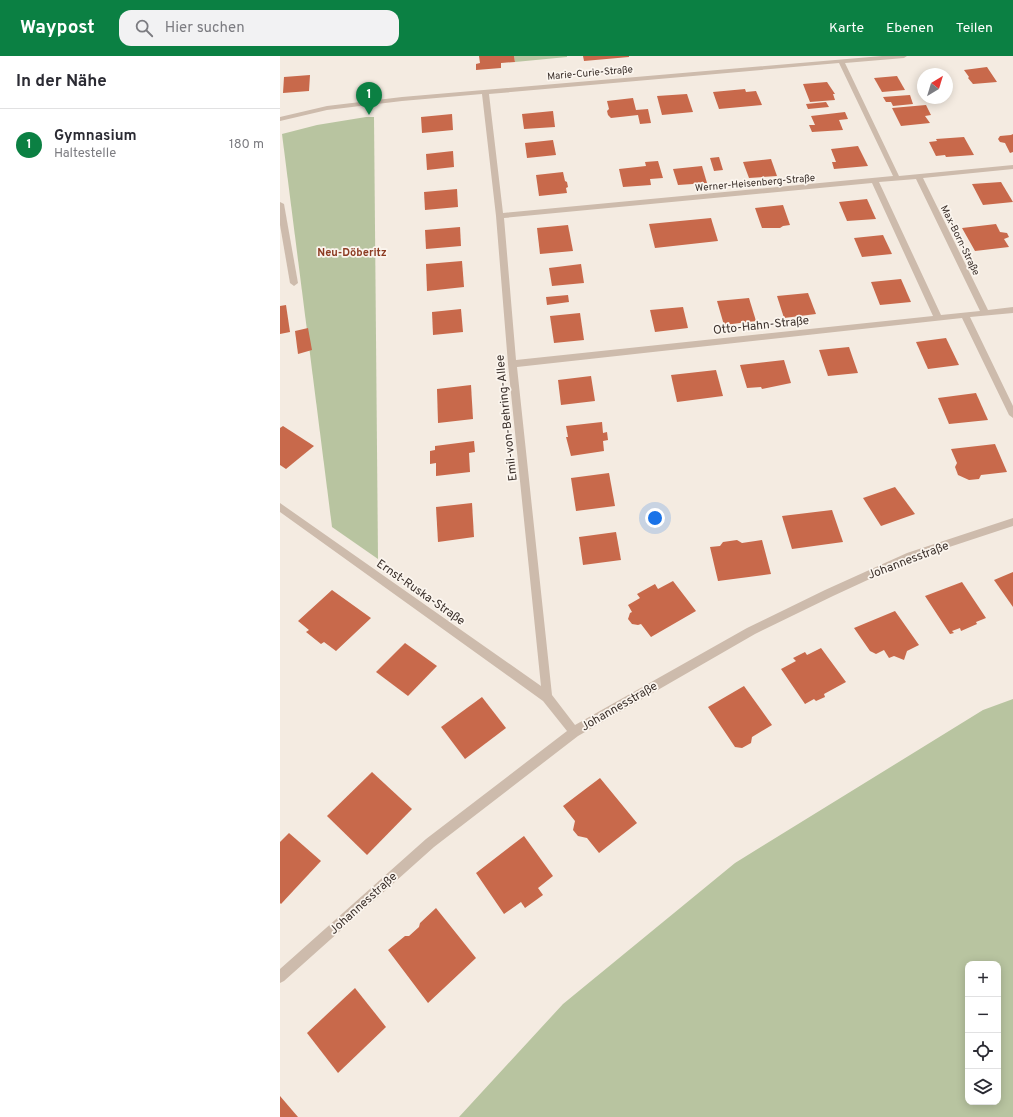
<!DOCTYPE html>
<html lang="de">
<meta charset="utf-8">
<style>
:root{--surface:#fff;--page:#f2f2f3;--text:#2b2b33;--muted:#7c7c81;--line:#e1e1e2;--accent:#0b8043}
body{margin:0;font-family:Overpass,sans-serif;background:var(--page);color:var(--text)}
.controls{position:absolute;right:12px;bottom:12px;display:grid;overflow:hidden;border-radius:8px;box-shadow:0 2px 10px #0003}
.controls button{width:36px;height:36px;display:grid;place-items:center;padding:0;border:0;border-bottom:1px solid var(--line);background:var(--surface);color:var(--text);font:20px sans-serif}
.compass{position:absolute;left:637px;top:12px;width:36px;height:36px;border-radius:50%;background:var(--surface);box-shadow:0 2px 10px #0003;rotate:38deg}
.you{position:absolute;left:375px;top:462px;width:14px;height:14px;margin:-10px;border:3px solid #fff;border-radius:50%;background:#1a73e8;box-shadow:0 0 0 6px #1a73e833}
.badge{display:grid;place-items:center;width:26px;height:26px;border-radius:50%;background:var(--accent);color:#fff;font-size:13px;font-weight:700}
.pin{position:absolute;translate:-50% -33px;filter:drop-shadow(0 1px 2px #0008)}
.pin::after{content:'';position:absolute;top:21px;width:14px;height:12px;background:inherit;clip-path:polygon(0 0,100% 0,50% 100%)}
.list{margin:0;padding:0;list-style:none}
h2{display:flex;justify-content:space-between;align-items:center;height:52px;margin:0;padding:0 16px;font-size:17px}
h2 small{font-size:13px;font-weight:400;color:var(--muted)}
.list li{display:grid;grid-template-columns:26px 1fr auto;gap:12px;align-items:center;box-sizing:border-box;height:72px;padding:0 16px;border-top:1px solid var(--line)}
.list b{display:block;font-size:15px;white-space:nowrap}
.list p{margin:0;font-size:13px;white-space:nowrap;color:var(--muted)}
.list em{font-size:13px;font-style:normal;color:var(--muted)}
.icon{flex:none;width:22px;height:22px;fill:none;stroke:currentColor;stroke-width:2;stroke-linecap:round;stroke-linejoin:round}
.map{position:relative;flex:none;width:733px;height:1061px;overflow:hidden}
header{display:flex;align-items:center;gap:24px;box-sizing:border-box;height:56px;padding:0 20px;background:var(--accent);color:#fff}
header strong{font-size:19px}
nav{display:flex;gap:22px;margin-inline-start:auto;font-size:14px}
.search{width:280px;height:36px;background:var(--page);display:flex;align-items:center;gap:10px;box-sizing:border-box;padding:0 14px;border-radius:12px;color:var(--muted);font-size:15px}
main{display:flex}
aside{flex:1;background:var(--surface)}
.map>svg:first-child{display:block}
.green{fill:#b8c4a0;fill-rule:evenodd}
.building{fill:#c8694b}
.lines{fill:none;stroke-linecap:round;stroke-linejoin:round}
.minor{fill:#cdbbac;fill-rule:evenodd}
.labels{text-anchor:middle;stroke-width:3.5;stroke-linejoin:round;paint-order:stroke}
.far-street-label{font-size:10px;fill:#3b302b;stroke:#fbf5ee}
.far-neighbourhood-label{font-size:11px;font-weight:bold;fill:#8c3b22;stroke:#fbf5ee}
.street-label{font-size:12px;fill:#3b302b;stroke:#fbf5ee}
</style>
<header>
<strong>Waypost</strong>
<div class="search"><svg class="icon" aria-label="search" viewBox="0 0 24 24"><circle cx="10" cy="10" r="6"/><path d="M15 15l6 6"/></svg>Hier suchen</div>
<nav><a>Karte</a><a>Ebenen</a><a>Teilen</a></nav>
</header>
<main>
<aside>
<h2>In der Nähe<small></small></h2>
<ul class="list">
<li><span class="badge">1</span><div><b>Gymnasium</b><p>Haltestelle</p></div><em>180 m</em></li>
</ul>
</aside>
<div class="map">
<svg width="733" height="1061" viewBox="0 0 733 1061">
<rect width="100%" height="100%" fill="#f4ebe1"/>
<!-- green -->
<g class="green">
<path d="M234,0H287V1L235,6Z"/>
<path d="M86,61H94L98,503L52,471L2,78L37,69Z"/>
<path d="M733,643V1061H179L283,948L455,807L703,654ZM688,908H718V1046H688Z"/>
</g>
<!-- building -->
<g class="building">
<path d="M199,0H234L235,6L221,7V12L196,14V8L200,7Z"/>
<path d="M303,0H349V1L304,5Z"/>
<path d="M707,11L717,26L693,28L688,22L689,21L684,14Z"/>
<path d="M30,19L29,35L3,37L4,21Z"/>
<path d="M617,20L625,34L602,36L594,22Z"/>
<path d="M547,26L555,38H553L555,44L530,46L523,28Z"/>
<path d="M465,33L466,36L476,35L482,49L439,53L433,36Z"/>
<path d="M407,38L413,56L382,59L377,40Z"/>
<path d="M630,39L633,48L613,50L611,46H606L603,41Z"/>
<path d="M353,42L356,54L368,53L371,67L360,68L358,59L331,62L328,59L327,55L329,53L327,45Z"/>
<path d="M546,46L549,51L528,53L526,48Z"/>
<path d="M646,49L651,59L645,60L650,67L621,70L612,52Z"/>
<path d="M273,55L275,71L244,73L242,58Z"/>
<path d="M565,56L568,63L559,64L563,74L532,76L529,69H535L531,60Z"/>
<path d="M172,58L173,74L142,77L141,61Z"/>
<path d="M733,78V96L730,97L725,87L720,86L718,83L720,80L731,79Z"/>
<path d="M684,81L694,99L666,101L665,99L656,100L649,86L657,85L656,83Z"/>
<path d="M273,84L276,99L247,102L245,87Z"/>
<path d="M578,90L588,110L554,113L552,106H556L551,93Z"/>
<path d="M173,95L174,111L147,114L146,98Z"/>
<path d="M439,101L443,114L434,115L430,102Z"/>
<path d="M491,103L497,120L469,122L463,106Z"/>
<path d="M378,105L383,122L370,123L371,129L343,131L339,113L366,110L365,106Z"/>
<path d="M422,110L427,127L398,129L393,113Z"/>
<path d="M283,116L285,125L287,126L288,131L286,132L287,137L259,140L256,119Z"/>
<path d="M721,126L733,146L703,149L692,128Z"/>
<path d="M177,133L178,151L145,154L144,136Z"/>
<path d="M587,143L596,163L567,165L559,146Z"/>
<path d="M503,149L510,169L503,170L500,172H482L475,152Z"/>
<path d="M431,162L438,185L375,192L369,168Z"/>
<path d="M716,168L720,176L727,177L729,181L724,183L729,191L695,195L682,172Z"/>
<path d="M288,169L293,195L260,198L257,172Z"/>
<path d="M180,171L181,190L146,193L145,174Z"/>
<path d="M603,179L612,198L582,201L574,182Z"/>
<path d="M182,205L184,231L147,235L146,208Z"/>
<path d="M301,208L304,227L272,230L269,212Z"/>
<path d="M621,223L631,246L600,249L591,226Z"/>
<path d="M528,237L536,258L504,262L497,240Z"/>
<path d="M288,239L289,246L267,249L266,241Z"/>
<path d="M469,242L476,265L444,269L437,245Z"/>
<path d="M6,249L10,276L0,278V250Z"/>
<path d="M403,251L408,272L375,276L370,254Z"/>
<path d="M181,253L183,276L153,279L152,256Z"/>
<path d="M300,257L304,284L274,287L270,260Z"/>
<path d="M28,272L32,294L18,298L15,275Z"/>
<path d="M666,282L679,309L648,313L636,286Z"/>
<path d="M569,291L578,317L548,320L539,294Z"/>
<path d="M504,304L511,327L482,333L481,331L467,332L460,309Z"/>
<path d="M436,314L443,340L397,346L391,319Z"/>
<path d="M311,320L315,345L281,349L278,324Z"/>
<path d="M191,329L193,363L158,367L157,333Z"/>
<path d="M696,337L708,364L669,368L658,342Z"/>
<path d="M322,366L323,377L327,376L328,384L323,385L324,395L291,400L286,381H288L286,370Z"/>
<path d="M3,370L34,390L6,413L0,409V372Z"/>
<path d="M194,385L195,396L189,397L190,416L156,420V407L150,408V395L155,394V390Z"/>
<path d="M715,388L727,416L701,419L699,423L689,424L678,419L675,411L677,407L671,393Z"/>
<path d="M329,417L335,450L296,455L291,422Z"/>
<path d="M615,431L635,458L601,470L583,442Z"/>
<path d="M192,447L194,481L158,486L156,451Z"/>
<path d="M552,454L563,486L512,493L502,460Z"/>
<path d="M336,476L341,504L303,509L299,481Z"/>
<path d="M457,484L462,487L482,484L491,518L438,525L430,491L440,490L443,486Z"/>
<path d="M733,516V551L714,524Z"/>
<path d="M393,525L416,555L371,581L361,568L358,569L352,568L348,563L350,557L352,556L348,549L360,542L357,538L375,528L378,533Z"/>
<path d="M682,526L706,562L696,566L697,568L681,575L680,572L672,575L674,577L670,578L645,540Z"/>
<path d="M52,534L91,562L56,595L44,586L41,588L26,576L29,574L18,565Z"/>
<path d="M615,555L639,589L627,595L624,604L614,600L609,602L604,594L596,598L590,595L574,572Z"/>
<path d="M125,587L157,610L128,640L96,616Z"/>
<path d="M541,592L566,626L544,638L545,641L536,645L534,643L525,648L501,613L516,605L513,602L525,596L527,599Z"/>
<path d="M464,630L492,669L472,681L471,687L462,692L455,691L428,651Z"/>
<path d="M202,641L226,672L185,703L161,671Z"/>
<path d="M92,716L132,753L87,799L47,760Z"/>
<path d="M320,722L357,767L319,797L307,782L298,780L293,774L295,765L283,750Z"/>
<path d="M9,777L41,805L1,848L0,847V786Z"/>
<path d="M244,780L273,820L258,832L263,839L245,852L241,846L224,858L196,817Z"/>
<path d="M156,852L196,902L148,947L108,894L125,880H129L139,871L140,867Z"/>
<path d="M75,932L106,971L58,1017L27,977Z"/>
<path d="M0,1040L18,1061H0Z"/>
</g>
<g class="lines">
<!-- minor -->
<g class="minor">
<path d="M602,0H627L624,2L565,7L619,120L733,109V113L643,122L708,254L733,251V257L690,261L733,350V362L729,359L682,262L237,311L272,639L295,669L467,572L545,534L627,497L733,462V470L633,503L553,540L475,578L298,680L154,791L4,925L0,927V913L146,783L287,675L263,645L0,456V447L261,630L228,308L216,160L202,38L122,45L47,54L0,65V61L47,50L122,41ZM559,7L613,120L223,157L209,38ZM636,123L700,255L661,259L599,126ZM592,127L653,260L236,304L224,162Z"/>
<path d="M0,146L4,148L18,227L14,230L10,227L0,169Z"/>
</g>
</g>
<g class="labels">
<!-- far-street labels -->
<g class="far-street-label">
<text transform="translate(310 16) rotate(-5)" y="4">Marie-Curie-Straße</text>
<text transform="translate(475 126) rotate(-5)" y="4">Werner-Heisenberg-Straße</text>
<text transform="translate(681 184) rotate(64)" y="4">Max-Born-Straße</text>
</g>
<!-- far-neighbourhood labels -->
<g class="far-neighbourhood-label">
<text x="72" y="200">Neu-Döberitz</text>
</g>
<!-- street labels -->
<g class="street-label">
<text transform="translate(481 269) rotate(-6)" y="4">Otto-Hahn-Straße</text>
<text transform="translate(226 362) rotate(-96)" y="4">Emil-von-Behring-Allee</text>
<text transform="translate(628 504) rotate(-21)" y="4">Johannesstraße</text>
<text transform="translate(141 536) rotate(35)" y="4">Ernst-Ruska-Straße</text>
<text transform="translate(339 650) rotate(-30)" y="4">Johannesstraße</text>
<text transform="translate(83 847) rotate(-42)" y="4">Johannesstraße</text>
</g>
</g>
</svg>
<div class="controls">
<button>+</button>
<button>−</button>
<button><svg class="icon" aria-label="locate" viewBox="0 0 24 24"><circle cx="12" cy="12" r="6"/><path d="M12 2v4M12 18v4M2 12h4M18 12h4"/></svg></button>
<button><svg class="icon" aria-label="layers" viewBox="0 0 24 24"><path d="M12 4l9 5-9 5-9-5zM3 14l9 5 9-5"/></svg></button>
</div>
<svg class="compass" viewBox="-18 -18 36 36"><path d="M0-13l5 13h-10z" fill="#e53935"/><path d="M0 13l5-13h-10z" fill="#7c7c81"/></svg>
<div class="you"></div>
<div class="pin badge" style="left:89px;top:59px">1</div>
</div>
</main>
